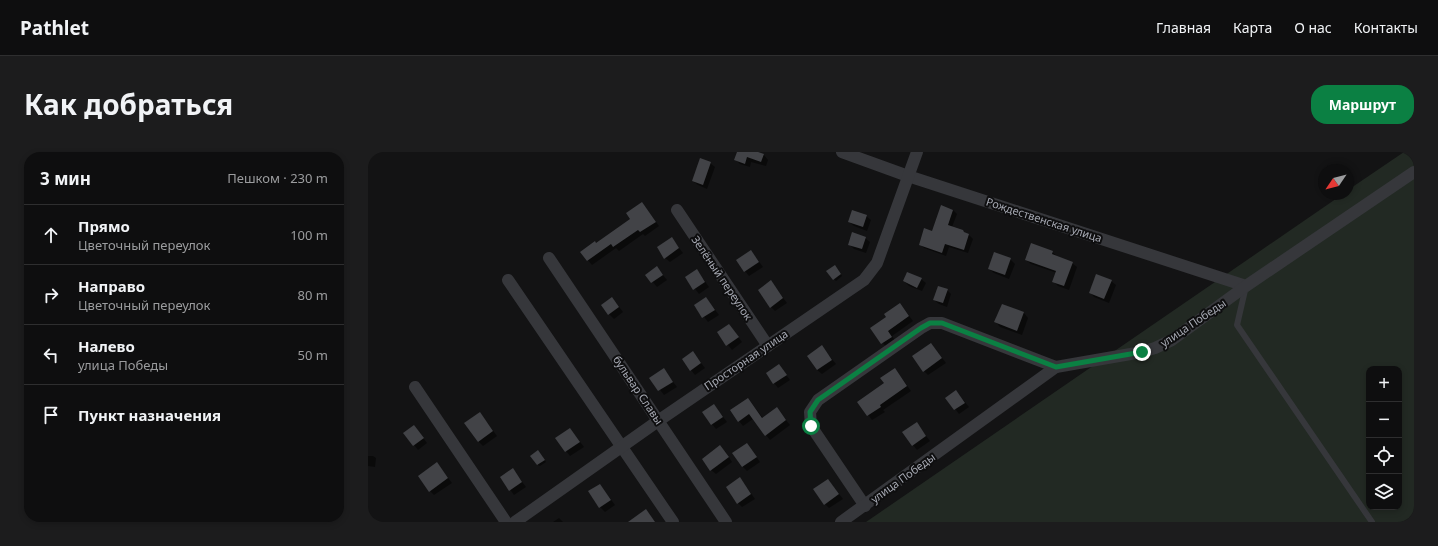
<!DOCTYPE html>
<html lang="ru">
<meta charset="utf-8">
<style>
:root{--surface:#0e0e0f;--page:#1c1c1d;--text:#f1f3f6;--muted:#9b9c9e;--line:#2e2e2f;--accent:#0b8043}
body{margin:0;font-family:"Noto Sans",sans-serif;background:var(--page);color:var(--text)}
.controls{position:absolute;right:12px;bottom:12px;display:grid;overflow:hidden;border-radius:8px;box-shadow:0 2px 6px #0003}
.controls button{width:36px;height:36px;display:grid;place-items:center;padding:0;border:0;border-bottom:1px solid var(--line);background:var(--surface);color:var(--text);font:20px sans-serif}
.compass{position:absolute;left:950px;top:12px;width:36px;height:36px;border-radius:50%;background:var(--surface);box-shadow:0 2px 6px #0003;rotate:235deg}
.stop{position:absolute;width:12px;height:12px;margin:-9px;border:3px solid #0b8043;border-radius:50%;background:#fff}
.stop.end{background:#0b8043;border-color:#fff;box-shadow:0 1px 4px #0008}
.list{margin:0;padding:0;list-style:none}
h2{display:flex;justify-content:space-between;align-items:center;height:52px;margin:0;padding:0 16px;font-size:17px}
h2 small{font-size:13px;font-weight:400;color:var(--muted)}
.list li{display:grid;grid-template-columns:26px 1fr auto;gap:12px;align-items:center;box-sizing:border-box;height:60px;padding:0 16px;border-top:1px solid var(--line)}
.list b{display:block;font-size:15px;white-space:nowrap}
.list p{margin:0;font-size:13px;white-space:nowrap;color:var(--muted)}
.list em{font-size:13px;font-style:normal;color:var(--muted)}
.icon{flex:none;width:22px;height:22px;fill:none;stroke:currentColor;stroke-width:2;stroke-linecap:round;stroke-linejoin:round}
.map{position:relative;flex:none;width:1046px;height:370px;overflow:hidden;border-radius:16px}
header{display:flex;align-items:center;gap:24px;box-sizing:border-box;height:56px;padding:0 20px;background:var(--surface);border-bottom:1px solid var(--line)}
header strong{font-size:19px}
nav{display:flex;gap:22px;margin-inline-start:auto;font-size:14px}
.intro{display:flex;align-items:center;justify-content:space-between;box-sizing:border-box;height:96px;padding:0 24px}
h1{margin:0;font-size:28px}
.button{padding:10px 18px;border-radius:16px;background:var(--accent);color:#fff;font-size:14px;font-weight:700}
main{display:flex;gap:24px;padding:0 24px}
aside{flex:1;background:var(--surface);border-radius:16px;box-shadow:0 2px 6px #0003}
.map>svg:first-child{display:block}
.green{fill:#222923;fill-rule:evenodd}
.shadow{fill:#0007}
.building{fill:#424347}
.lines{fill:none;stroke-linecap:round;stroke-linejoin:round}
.lane{stroke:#36373b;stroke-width:6}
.street{stroke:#36373b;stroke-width:12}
.route{stroke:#0b8043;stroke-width:5}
.labels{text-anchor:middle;stroke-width:4;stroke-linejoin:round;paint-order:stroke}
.street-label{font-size:11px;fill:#a6a9b3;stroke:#0e0e0f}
</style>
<header>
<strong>Pathlet</strong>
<nav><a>Главная</a><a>Карта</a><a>О нас</a><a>Контакты</a></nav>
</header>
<div class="intro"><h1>Как добраться</h1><a class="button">Маршрут</a></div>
<main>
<aside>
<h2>3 мин<small>Пешком · 230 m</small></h2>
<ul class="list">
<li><svg class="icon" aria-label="ahead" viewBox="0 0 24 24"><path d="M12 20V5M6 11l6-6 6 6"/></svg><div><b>Прямо</b><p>Цветочный переулок</p></div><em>100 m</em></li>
<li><svg class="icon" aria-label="right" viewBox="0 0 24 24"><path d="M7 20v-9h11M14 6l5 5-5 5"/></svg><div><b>Направо</b><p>Цветочный переулок</p></div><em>80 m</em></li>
<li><svg class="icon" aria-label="left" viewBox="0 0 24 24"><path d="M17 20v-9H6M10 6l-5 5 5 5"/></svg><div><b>Налево</b><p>улица Победы</p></div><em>50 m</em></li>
<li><svg class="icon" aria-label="arrive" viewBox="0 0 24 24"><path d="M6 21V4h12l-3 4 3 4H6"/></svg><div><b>Пункт назначения</b></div></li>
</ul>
</aside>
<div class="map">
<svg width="1046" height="370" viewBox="0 0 1046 370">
<rect width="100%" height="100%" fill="#131314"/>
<!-- green -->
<path class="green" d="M1036,0H1046V370H498L975,42H980V38ZM1001,217H1031V355H1001Z"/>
<!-- shadow -->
<g class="shadow">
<path d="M370,0H387L396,3L400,8L398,14L383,10L382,15L372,12L367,7Z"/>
<path d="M342,11L347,15L339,37L330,33L325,29Z"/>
<path d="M274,51L291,74L277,84L275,82L251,99L248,96L224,113L213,100L229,92L264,67Z"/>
<path d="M585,58L589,62L584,75L601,83L605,87L600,101L581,95L578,104L556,96L552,92Z"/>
<path d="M498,64L503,68L499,79L486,74L481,70Z"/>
<path d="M303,86L315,101L302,110L297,106Z"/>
<path d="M497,86L502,90L498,101L486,97L481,92Z"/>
<path d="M383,99L395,115L381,124L377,119Z"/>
<path d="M684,100L689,104L704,111L709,115L701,138L690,134L686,130L689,121L663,112L658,108Z"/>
<path d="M642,107L647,112L641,127L626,121L621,117Z"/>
<path d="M289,116L299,128L289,135L279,123Z"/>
<path d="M469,116L474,124L468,129L466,127Z"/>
<path d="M329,118L341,135L331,142L318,125Z"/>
<path d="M553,127L558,131L554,139L541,134L536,129Z"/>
<path d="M743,129L748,133L741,151L726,145L722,140Z"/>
<path d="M403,130L419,151L407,159L403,155Z"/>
<path d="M579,138L583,142L579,155L571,152L566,148Z"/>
<path d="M338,146L351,163L340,170L327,153Z"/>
<path d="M248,151L255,160L246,167L241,162Z"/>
<path d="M634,153L656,161L660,166L654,183L632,175L628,170Z"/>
<path d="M536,157L545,169L524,184L528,190L519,196L503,176Z"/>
<path d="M361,173L374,190L364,198L350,180Z"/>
<path d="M563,192L578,211L560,223L556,219Z"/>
<path d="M454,195L468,212L454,222L449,218Z"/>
<path d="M325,201L337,216L327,223L323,218Z"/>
<path d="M411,214L422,228L410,236L399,222Z"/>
<path d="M527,217L543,239L515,258L517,260L504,268L491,250L518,232Z"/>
<path d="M296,218L309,235L296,243L283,226Z"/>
<path d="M588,239L601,255L591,262L579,246Z"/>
<path d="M380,247L395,266L408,256L422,273L402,288L385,267L375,274L371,269Z"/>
<path d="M346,253L359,270L348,277L344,272Z"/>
<path d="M112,261L129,284L115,294L110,289Z"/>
<path d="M548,271L562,289L549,298L545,293Z"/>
<path d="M202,277L216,295L202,304L188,286Z"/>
<path d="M50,279L59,291L50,298L37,281Z"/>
<path d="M379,292L392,310L379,319L375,315Z"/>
<path d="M357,299L364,310L348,322L343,318Z"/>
<path d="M172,301L178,310L172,314L170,313Z"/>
<path d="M0,304H5L8,306L7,315L0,314Z"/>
<path d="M69,312L84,331L66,343L62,339Z"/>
<path d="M145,318L158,335L146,343L133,325Z"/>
<path d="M372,326L387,347L374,355L370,351Z"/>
<path d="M460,328L475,347L461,356L457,352Z"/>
<path d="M232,333L247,353L237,360L232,355Z"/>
<path d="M191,366L195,370H185Z"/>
</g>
<!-- building -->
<g class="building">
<path d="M369,0H390L396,2L393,10L379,5L377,12L366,8Z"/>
<path d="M332,6L343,10L335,33L324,29Z"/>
<path d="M274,50L288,70L272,80L270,78L245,95L243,92L219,109L212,100L227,89L228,91L262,67L258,61Z"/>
<path d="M573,53L585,58L580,73L595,78L596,80L601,82L596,98L577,92L574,101L551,93L556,76L564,79Z"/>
<path d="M484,58L499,63L495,75L480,70Z"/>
<path d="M484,80L498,85L494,97L480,93Z"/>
<path d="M304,85L311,96L296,107L289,95Z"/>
<path d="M663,91L685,99L684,102L705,110L696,134L684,130L688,119L657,108Z"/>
<path d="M383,98L391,110L376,120L368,108Z"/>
<path d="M626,100L643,106L637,123L620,117Z"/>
<path d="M467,113L473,122L465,128L458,119Z"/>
<path d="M289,114L295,123L283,131L277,123Z"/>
<path d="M329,117L337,130L325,138L317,125Z"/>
<path d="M539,120L554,126L549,136L535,129Z"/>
<path d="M728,122L744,128L736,147L721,141Z"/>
<path d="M403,128L415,146L402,156L390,138Z"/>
<path d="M570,134L580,137L575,151L565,148Z"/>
<path d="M244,145L251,155L240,163L233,153Z"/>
<path d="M338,145L347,158L334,166L326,153Z"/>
<path d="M532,151L541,164L520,179L524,185L513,192L502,176L518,165L516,162Z"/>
<path d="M634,152L656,160L649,179L626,170Z"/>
<path d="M361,172L371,185L358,194L349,180Z"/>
<path d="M563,191L574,206L555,220L544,204Z"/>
<path d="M454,193L464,208L449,218L439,204Z"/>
<path d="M325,199L333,211L322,219L314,207Z"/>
<path d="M411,212L419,223L405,232L398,221Z"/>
<path d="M296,216L305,230L290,239L281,226Z"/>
<path d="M527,216L539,234L512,253L513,255L499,264L489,250L516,231L512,226Z"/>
<path d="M588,238L597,251L586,258L577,246Z"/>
<path d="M380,246L394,266L409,255L418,268L397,284L381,262L370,270L362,258Z"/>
<path d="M346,252L355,265L343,273L334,260Z"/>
<path d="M112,260L125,279L110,290L96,271Z"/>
<path d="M549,270L558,284L544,294L534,280Z"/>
<path d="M46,273L56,286L45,294L35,281Z"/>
<path d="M202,276L212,290L197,300L187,286Z"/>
<path d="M379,291L389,305L374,315L364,301Z"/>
<path d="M352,293L361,305L342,319L334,307Z"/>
<path d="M170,298L177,308L169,313L162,304Z"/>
<path d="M69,310L80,326L61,340L50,324Z"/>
<path d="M145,316L154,330L141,339L132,325Z"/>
<path d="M372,325L383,342L369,352L358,335Z"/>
<path d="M460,327L471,342L456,353L445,337Z"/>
<path d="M232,332L243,348L231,356L220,339Z"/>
<path d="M278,357L287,370H260Z"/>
</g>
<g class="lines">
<!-- lane -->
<path class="lane" d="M878,134L869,173L1004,370"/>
<!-- street -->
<g class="street">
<path d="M474,0L540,24L878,134"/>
<path d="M309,58L400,194"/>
<path d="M181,106L358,370"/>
<path d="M140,128L305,370"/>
<path d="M47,235L138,370"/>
<path d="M497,354L443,274L442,260L450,248L553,176L562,171H574L688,215"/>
<path d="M147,370L290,269L496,128L509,111L549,0"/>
<path d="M473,370L688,215L774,200L787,196L804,188L878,134L1046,20"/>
</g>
</g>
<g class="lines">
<!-- route -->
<path class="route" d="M443,274L442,260L450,248L553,176L562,171H574L688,215L774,200"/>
</g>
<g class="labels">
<!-- street labels -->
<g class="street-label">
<text transform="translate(676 68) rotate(18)" y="4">Рождественская улица</text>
<text transform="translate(354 126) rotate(56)" y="4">Зелёный переулок</text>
<text transform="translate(825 171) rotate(-34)" y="4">улица Победы</text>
<text transform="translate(378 208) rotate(-34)" y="4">Просторная улица</text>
<text transform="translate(270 238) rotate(56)" y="4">бульвар Славы</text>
<text transform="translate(535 326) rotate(-36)" y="4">улица Победы</text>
</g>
</g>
</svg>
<div class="controls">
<button>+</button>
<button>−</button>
<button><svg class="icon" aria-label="locate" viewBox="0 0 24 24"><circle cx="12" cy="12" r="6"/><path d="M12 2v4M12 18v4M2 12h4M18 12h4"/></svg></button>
<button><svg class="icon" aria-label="layers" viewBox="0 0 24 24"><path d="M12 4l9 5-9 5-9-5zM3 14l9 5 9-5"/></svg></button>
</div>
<svg class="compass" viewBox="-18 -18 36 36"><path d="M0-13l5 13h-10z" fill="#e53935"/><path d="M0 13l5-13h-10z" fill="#9b9c9e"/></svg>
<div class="stop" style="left:443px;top:274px"></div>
<div class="stop end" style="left:774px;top:200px"></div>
</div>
</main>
